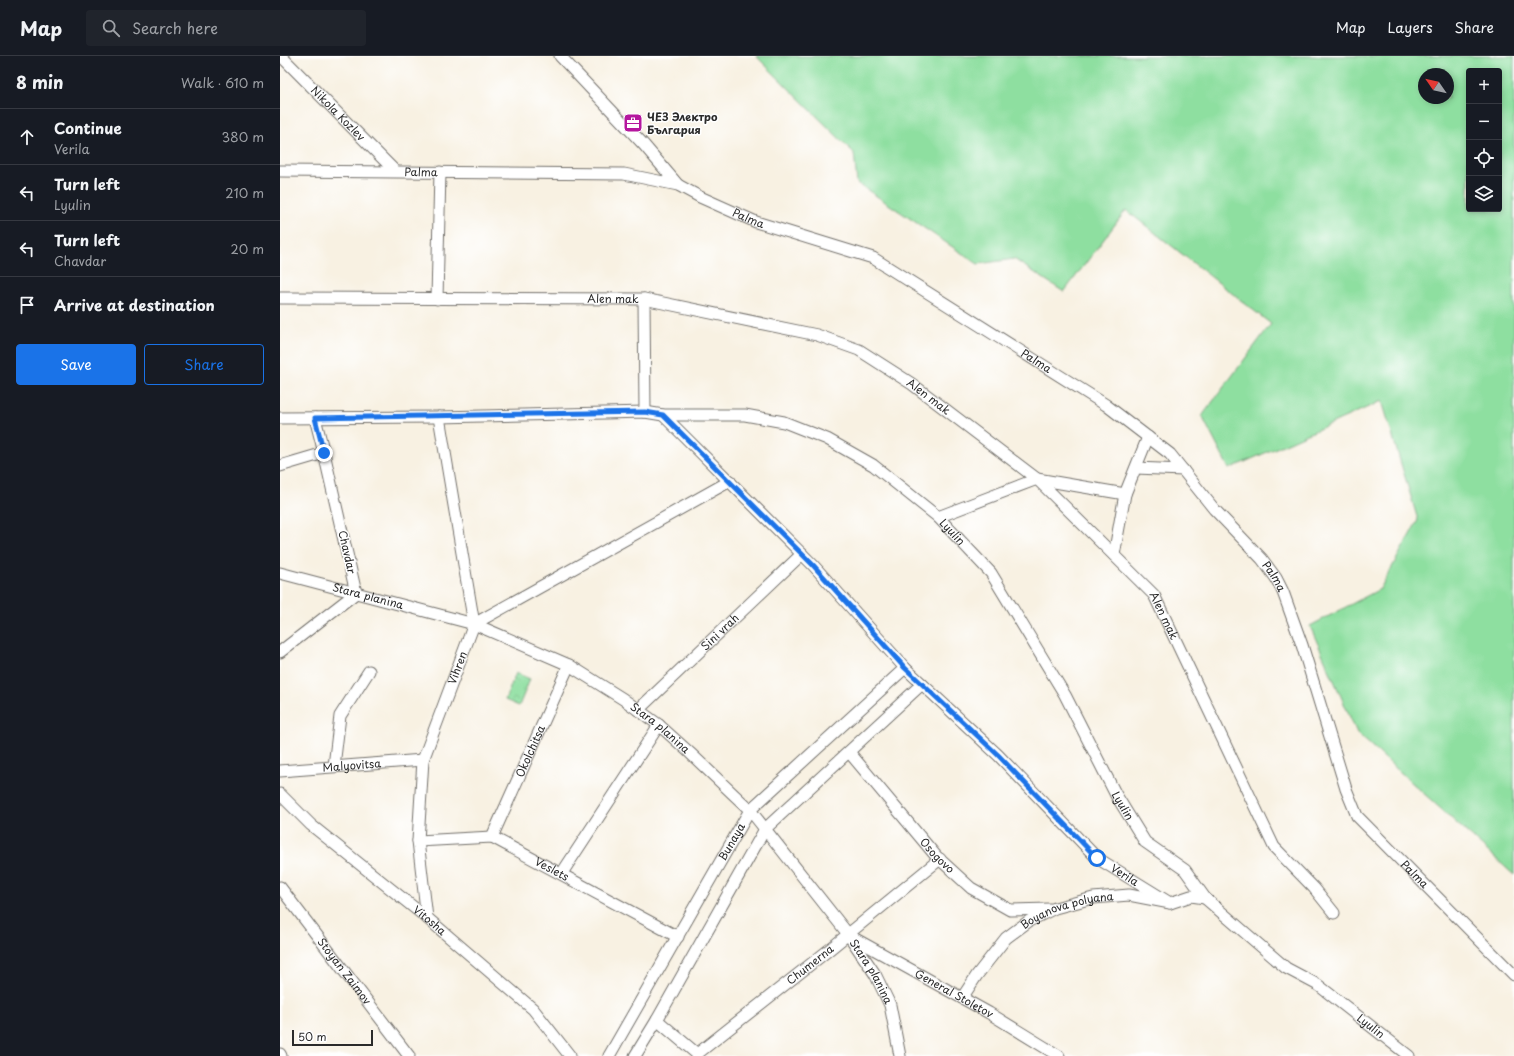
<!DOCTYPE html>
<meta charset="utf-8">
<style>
:root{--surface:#171b24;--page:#20242c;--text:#f1f3f6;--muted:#9ea1a6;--line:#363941;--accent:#1a73e8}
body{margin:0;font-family:"Playpen Sans",sans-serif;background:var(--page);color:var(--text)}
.controls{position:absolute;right:12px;top:12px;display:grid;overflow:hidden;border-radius:4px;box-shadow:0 2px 6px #0003}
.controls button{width:36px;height:36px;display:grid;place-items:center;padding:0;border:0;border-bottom:1px solid var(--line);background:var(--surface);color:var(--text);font:20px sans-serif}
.compass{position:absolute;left:1138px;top:12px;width:36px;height:36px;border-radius:50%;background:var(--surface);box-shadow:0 2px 6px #0003;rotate:304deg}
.scale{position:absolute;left:12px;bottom:10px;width:81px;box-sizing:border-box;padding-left:4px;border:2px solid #2b2b2b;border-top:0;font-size:11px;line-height:14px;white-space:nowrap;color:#2b2b2b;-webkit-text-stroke:3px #fff;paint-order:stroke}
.stop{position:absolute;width:12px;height:12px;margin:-9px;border:3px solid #1a73e8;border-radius:50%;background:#fff}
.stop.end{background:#1a73e8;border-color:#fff;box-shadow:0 1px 4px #0008}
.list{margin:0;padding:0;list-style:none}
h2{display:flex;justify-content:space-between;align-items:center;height:52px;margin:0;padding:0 16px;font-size:17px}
h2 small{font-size:13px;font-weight:400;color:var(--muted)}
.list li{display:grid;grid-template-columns:26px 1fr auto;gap:12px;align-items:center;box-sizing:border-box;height:56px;padding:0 16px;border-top:1px solid var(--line)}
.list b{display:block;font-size:15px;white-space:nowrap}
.list p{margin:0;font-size:13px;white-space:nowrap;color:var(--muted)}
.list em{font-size:13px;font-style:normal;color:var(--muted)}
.actions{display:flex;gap:8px;padding:12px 16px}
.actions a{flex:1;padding:9px 0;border:1px solid var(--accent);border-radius:4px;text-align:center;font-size:14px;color:var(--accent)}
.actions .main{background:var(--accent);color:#fff}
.icon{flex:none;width:22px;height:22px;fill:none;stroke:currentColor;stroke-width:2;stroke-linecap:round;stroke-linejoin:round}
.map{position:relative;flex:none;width:1234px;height:1000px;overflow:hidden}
header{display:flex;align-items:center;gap:24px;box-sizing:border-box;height:56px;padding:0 20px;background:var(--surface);border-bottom:1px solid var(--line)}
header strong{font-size:19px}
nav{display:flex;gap:22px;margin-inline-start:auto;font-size:14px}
.search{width:280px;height:36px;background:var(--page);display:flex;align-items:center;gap:10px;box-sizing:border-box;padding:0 14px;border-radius:4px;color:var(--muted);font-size:15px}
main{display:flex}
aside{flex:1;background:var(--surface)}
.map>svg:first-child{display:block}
.grass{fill:#8edfa0;stroke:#5c8566;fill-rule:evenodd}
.park{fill:url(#park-crowns);stroke:#5c8566}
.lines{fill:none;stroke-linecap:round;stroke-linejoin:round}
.minor-casing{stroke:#73706b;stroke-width:13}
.minor{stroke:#fff;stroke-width:11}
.route{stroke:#1a73e8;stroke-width:5}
.labels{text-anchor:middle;stroke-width:3;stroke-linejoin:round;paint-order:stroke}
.street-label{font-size:11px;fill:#2b2b2b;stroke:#fff}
.poi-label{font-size:11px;font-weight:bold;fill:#2b2b2b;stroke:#fff;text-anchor:start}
</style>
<header>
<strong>Map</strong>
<div class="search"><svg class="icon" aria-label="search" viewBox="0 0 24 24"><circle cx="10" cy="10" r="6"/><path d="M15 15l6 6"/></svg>Search here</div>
<nav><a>Map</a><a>Layers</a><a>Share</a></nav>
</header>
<main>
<aside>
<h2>8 min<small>Walk · 610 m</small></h2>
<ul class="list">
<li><svg class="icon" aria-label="ahead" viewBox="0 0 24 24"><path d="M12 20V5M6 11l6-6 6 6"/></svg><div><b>Continue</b><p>Verila</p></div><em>380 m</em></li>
<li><svg class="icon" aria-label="left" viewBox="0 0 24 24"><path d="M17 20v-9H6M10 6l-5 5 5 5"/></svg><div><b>Turn left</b><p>Lyulin</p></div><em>210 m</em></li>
<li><svg class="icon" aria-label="left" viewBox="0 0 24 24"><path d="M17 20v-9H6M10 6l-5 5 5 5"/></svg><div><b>Turn left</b><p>Chavdar</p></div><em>20 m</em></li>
<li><svg class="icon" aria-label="arrive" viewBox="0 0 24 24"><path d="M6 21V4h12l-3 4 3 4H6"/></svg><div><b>Arrive at destination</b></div></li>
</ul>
<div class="actions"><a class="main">Save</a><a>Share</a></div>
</aside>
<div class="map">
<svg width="1234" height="1000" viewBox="0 0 1234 1000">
<defs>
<pattern id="park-crowns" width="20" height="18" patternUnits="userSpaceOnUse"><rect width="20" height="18" fill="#8edfa0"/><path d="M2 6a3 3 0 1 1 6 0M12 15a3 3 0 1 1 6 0" fill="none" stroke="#7bc08a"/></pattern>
</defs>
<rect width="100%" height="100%" fill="#fff"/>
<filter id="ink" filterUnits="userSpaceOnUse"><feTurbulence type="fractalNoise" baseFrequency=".025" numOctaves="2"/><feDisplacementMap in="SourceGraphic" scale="8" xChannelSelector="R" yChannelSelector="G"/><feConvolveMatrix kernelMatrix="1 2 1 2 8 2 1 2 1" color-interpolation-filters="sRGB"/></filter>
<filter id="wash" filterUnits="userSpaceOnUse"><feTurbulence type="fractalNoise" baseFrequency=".012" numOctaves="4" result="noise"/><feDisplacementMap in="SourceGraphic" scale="16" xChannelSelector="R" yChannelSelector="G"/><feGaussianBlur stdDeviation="0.9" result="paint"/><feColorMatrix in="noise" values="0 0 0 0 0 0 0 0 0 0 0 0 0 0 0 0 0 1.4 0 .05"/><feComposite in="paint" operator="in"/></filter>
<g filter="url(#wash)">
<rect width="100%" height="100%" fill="#f8f1e2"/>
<!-- grass -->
<path class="grass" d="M476,0H1234V819L1077,677L1030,570L1100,533L1138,464L1102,345L949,413L922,360L991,268L846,154L784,236L734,203L698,208L577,127L574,97ZM1189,15H1219V153H1189ZM1144,18H1168V42H1144Z"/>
<!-- park -->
<path class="park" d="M236,617L250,623L239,650L225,644Z"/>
</g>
<g filter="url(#ink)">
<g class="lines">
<!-- minor casing -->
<g class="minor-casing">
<g id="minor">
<path id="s1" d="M1,0L115,115"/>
<path d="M280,0L364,89L398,129"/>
<path id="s2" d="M0,115L344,118L398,129L420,141L476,166L593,202L826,349L890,398L934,453L982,503L996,522L1003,536L1022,589L1066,733L1077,760L1234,919"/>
<path id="s3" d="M0,242L364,243L537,279L579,294L632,328L757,423L874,539L994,791L1034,832L1054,857"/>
<path d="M157,243L160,116"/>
<path d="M364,243L365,356"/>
<path id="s4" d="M383,359L533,509L625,612L718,699L817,802L890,847"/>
<path id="s5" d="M0,362L159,361L365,356L383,359H465L504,366L547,383L593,409L658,461L711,517L785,639L836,739L865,786L905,814L925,842L1006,912L1038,929L1129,1000"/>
<path d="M0,410L44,397"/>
<path d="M856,412L903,414"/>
<path d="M658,461L757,423L845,438"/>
<path d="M834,499L845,438L868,381"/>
<path id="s6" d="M0,517L194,568L289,609L343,643L379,669L410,697L470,754L568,878L595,918L610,949L620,1000"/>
<path d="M194,568L450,425"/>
<path d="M0,596L76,537L44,397L35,362"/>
<path id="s7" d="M358,654L522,498"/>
<path id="s8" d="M569,696L656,800L691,832L730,854L770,853"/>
<path d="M54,710L60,660L89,615"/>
<path id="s9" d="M0,715L143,704"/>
<path id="s10" d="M0,738L31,769L147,862L253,953L290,1000"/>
<path id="s11" d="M212,781L289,609"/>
<path id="s12" d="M138,785L212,781L398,881"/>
<path d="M282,817L379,669"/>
<path id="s13" d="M0,831L129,1000"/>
<path id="s14" d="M147,862L138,785L143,704L194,568L159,361"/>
<path id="s15" d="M570,880L709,957L779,1000"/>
<path id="s16" d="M682,942L697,919L726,882L749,865L775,852L813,842L849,839L890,847L911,840L925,842"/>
<path d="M377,964L417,998V1000"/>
<path d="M0,998L1,1000"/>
<path id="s17" d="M417,998L550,893L660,803"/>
<path id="s18" d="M329,1000L470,754L625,612"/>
<path d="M355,1000L377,964L485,773L642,628"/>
</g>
</g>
<!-- minor -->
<use href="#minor" class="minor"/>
</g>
</g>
<g class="lines" filter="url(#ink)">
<!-- route -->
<path class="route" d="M44,397L35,362L365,356L383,359L533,509L625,612L718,699L817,802"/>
</g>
<!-- icons -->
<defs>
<g id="office-square" transform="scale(1)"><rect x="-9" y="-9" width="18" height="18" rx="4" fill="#b5179e" stroke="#fff"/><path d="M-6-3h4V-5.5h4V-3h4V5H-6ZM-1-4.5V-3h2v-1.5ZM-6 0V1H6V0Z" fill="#fff"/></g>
</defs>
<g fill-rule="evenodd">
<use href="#office-square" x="353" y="67"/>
</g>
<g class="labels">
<!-- street labels -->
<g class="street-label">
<text dy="4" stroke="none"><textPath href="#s1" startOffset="81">Nikola Kozlev</textPath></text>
<text dy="4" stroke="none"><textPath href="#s2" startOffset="141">Palma</textPath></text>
<text dy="4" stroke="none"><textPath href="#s2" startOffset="477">Palma</textPath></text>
<text dy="4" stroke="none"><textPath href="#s3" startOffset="333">Alen mak</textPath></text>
<text dy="4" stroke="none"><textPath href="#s2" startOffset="801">Palma</textPath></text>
<text dy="4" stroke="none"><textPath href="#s3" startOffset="669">Alen mak</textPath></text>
<text dy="4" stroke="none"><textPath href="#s5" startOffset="708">Lyulin</textPath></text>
<text transform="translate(67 496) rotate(77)" y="4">Chavdar</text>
<text dy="4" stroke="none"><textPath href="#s2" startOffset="1125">Palma</textPath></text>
<text dy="4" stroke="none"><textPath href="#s6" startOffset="91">Stara planina</textPath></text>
<text dy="4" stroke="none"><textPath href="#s3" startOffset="993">Alen mak</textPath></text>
<text dy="4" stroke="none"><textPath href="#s7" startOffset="113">Sini vrah</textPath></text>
<text dy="4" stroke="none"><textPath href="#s14" startOffset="257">Vihren</textPath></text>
<text dy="4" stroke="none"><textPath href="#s6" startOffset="415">Stara planina</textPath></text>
<text dy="4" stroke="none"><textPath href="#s11" startOffset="94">Okolchitsa</textPath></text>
<text dy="4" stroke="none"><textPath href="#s9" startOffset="72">Malyovitsa</textPath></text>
<text dy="4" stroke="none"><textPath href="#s5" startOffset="1032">Lyulin</textPath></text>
<text dy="4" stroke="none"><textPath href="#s18" startOffset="247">Bunaya</textPath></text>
<text dy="4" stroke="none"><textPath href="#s8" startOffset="136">Osogovo</textPath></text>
<text dy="4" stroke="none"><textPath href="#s12" startOffset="142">Veslets</textPath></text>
<text dy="4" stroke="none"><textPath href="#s4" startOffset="653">Verila</textPath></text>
<text dy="4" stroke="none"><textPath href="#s2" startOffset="1461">Palma</textPath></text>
<text dy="4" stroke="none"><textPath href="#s16" startOffset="143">Boyanova polyana</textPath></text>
<text dy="4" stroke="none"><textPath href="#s10" startOffset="196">Vitosha</textPath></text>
<text dy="4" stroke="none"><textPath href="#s17" startOffset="144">Chumerna</textPath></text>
<text dy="4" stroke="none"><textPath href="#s13" startOffset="106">Stoyan Zaimov</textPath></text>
<text dy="4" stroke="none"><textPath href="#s6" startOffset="739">Stara planina</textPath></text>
<text dy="4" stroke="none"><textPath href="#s15" startOffset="119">General Stoletov</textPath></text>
<text dy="4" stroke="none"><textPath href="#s5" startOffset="1368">Lyulin</textPath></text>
</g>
<!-- poi labels -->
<g class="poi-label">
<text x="367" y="65">ЧЕЗ Электро<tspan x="367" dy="13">България</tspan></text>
</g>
</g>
</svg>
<div class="controls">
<button>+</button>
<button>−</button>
<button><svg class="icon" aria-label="locate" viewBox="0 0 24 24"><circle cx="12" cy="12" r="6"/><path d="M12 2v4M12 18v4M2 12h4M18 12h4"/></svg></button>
<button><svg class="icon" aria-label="layers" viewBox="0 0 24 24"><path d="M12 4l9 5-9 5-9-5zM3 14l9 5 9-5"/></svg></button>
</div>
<svg class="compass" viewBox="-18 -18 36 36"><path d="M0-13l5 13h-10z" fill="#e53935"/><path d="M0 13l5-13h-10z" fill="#9ea1a6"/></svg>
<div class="scale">50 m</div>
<div class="stop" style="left:817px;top:802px"></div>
<div class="stop end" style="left:44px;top:397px"></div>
</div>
</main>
